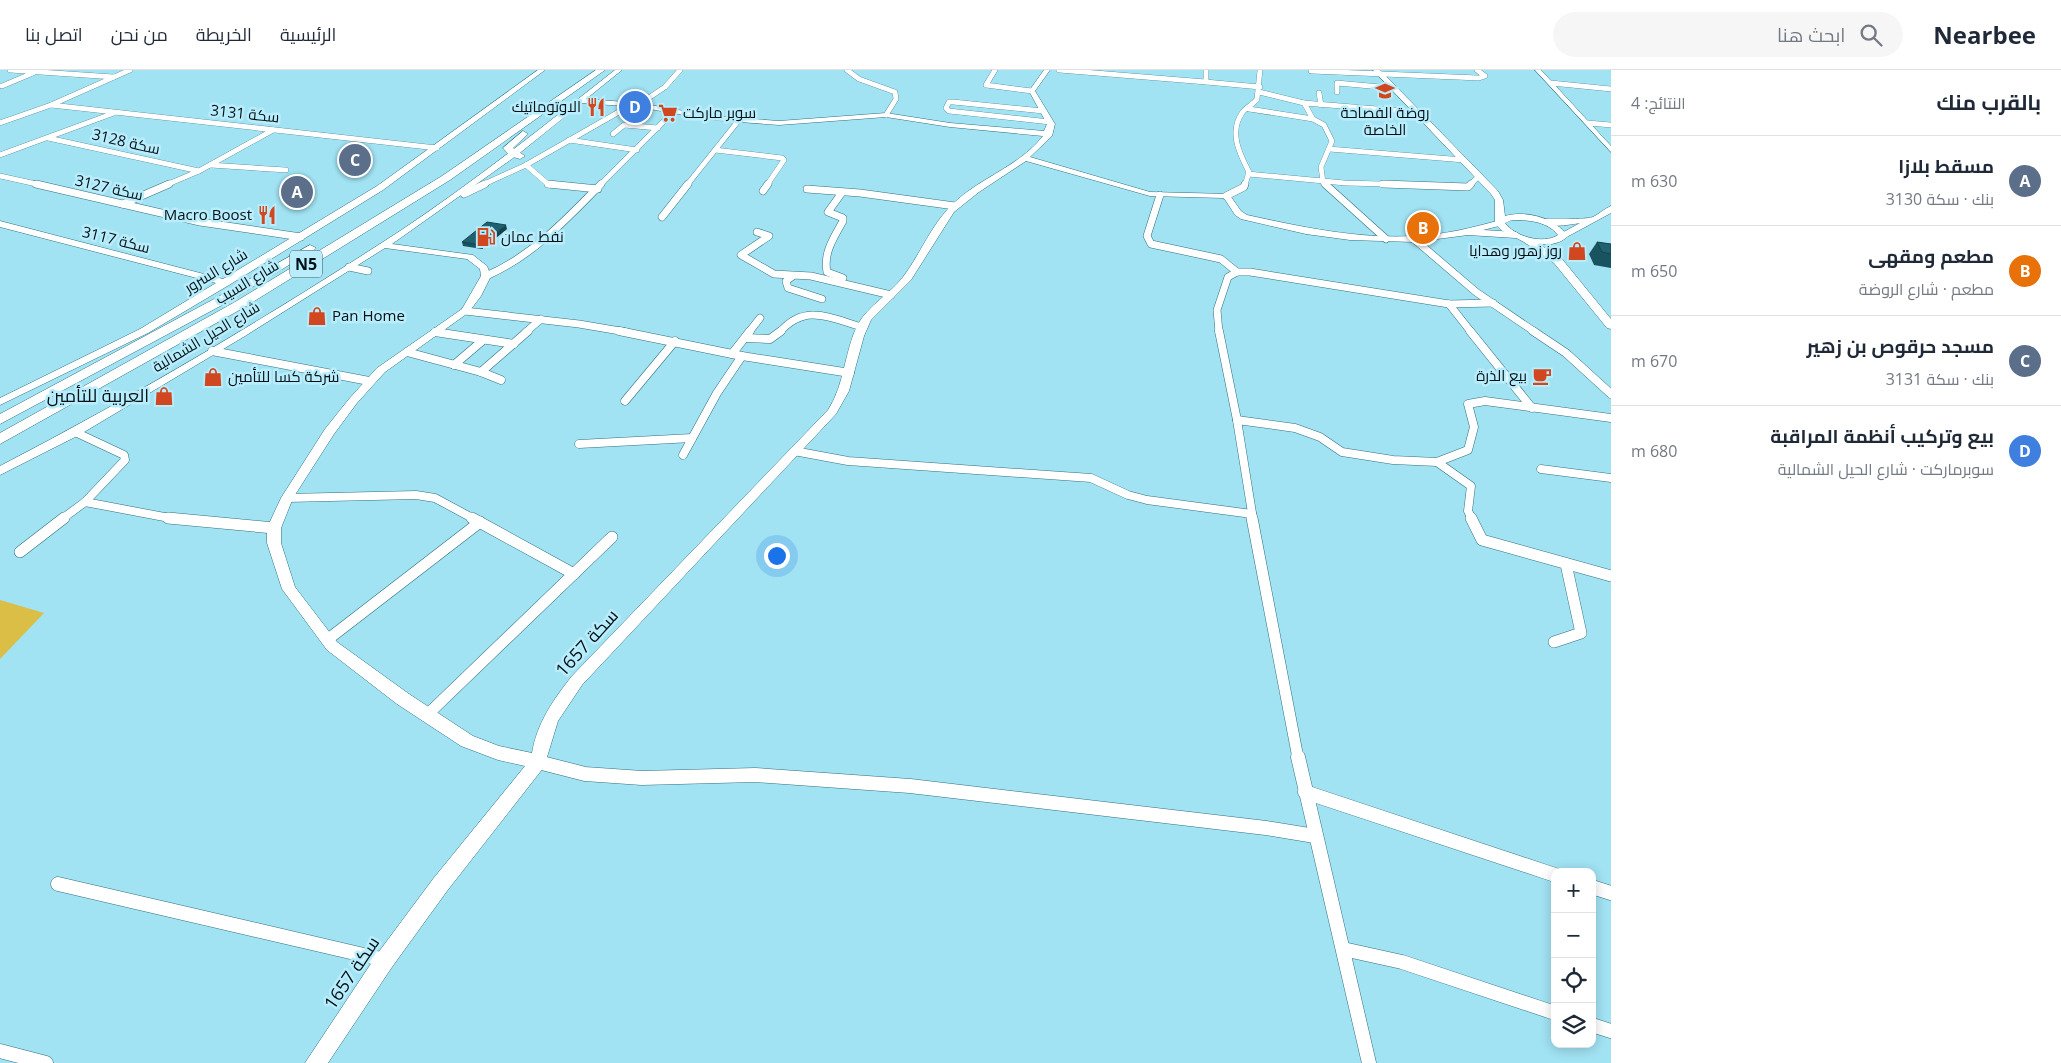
<!DOCTYPE html>
<html lang="ar">
<meta charset="utf-8">
<style>
:root{--surface:#fff;--page:#f6f6f7;--text:#1f2937;--muted:#747a83;--line:#e0e1e3;--accent:#d14820}
body{margin:0;font-family:"Open Sans",Cairo,sans-serif;background:var(--page);color:var(--text);direction:rtl}
.controls{position:absolute;right:15px;bottom:15px;display:grid;overflow:hidden;border-radius:10px;box-shadow:0 2px 12px #0003}
.controls button{width:45px;height:45px;display:grid;place-items:center;padding:0;border:0;border-bottom:1px solid var(--line);background:var(--surface);color:var(--text);font:25px sans-serif}
.you{position:absolute;left:776px;top:485px;width:18px;height:18px;margin:-12px;border:4px solid #fff;border-radius:50%;background:#1a73e8;box-shadow:0 0 0 8px #1a73e833}
.badge{display:grid;place-items:center;width:32px;height:32px;border-radius:50%;background:var(--accent);color:#fff;font-size:16px;font-weight:700}
.pin{position:absolute;translate:-50% -50%;border:2px solid #fff;box-shadow:0 1px 5px #0006}
.list{margin:0;padding:0;list-style:none}
h2{display:flex;justify-content:space-between;align-items:center;height:65px;margin:0;padding:0 20px;font-size:21px}
h2 small{font-size:16px;font-weight:400;color:var(--muted)}
.list li{display:grid;grid-template-columns:32px 1fr auto;gap:15px;align-items:center;box-sizing:border-box;height:90px;padding:0 20px;border-top:1px solid var(--line)}
.list b{display:block;font-size:19px;white-space:nowrap}
.list p{margin:0;font-size:16px;white-space:nowrap;color:var(--muted)}
.list em{font-size:16px;font-style:normal;color:var(--muted)}
.icon{flex:none;width:28px;height:28px;fill:none;stroke:currentColor;stroke-width:2;stroke-linecap:round;stroke-linejoin:round}
.map{position:relative;flex:none;width:1611px;height:993px;overflow:hidden;direction:ltr}
header{display:flex;align-items:center;gap:30px;box-sizing:border-box;height:70px;padding:0 25px;background:var(--surface);border-bottom:1px solid var(--line)}
header strong{font-size:24px}
nav{display:flex;gap:28px;margin-inline-start:auto;font-size:18px}
.search{width:350px;height:45px;background:var(--page);display:flex;align-items:center;gap:12px;box-sizing:border-box;padding:0 18px;border-radius:28px;color:var(--muted);font-size:19px}
main{display:flex}
aside{flex:1;background:var(--surface)}
.map>svg:first-child{display:block}
.green{fill:#dabe46}
.lines{fill:none;stroke-linecap:round;stroke-linejoin:round}
.minor-far4-casing{stroke:#317281;stroke-width:5.5}
.minor-far3-casing{stroke:#317281;stroke-width:8}
.minor-far2-casing{stroke:#317281;stroke-width:9}
.minor-far1-casing{stroke:#317281;stroke-width:12}
.minor-casing{stroke:#317281;stroke-width:15}
.tertiary-casing{stroke:#317281;stroke-width:1}
.secondary-casing{stroke:#317281;stroke-width:1}
.trunk-casing{stroke:#317281;stroke-width:1}
.minor-far4{stroke:#fff;stroke-width:5}
.minor-far3{stroke:#fff;stroke-width:7}
.minor-far2{stroke:#fff;stroke-width:8}
.minor-far1{stroke:#fff;stroke-width:11}
.minor{stroke:#fff;stroke-width:14}
.tertiary{fill:#fff;fill-rule:evenodd}
.secondary{fill:#fff;fill-rule:evenodd}
.trunk{fill:#fff;fill-rule:evenodd}
.wall{fill:#1a5360}
.shaded-wall{fill:#15444e}
.building{fill:#1e6170;stroke:#15444e}
.labels{text-anchor:middle;stroke-width:5;stroke-linejoin:round;paint-order:stroke}
.far-poi-label{font-size:15px;fill:#001218;stroke:#baedfb;text-anchor:end}
.far-street-label{font-size:15px;fill:#001218;stroke:#baedfb}
.shield{fill:#baedfb;stroke:#38545c;stroke-width:1}
.shield-label{font-size:16px;font-weight:bold;fill:#001218}
.poi-label{font-size:18px;fill:#001218;stroke:#baedfb;text-anchor:end}
.street-label{font-size:18px;fill:#001218;stroke:#baedfb}
</style>
<header>
<strong>Nearbee</strong>
<div class="search"><svg class="icon" aria-label="search" viewBox="0 0 24 24"><circle cx="10" cy="10" r="6"/><path d="M15 15l6 6"/></svg>ابحث هنا</div>
<nav><a>الرئيسية</a><a>الخريطة</a><a>من نحن</a><a>اتصل بنا</a></nav>
</header>
<main>
<aside>
<h2>بالقرب منك<small>النتائج: 4</small></h2>
<ul class="list">
<li><span class="badge" style="background:#5c6f8a">A</span><div><b>مسقط بلازا</b><p>بنك · سكة 3130</p></div><em>630 m</em></li>
<li><span class="badge" style="background:#e8710a">B</span><div><b>مطعم ومقهى</b><p>مطعم · شارع الروضة</p></div><em>650 m</em></li>
<li><span class="badge" style="background:#5c6f8a">C</span><div><b>مسجد حرقوص بن زهير</b><p>بنك · سكة 3131</p></div><em>670 m</em></li>
<li><span class="badge" style="background:#3f7fe0">D</span><div><b>بيع وتركيب أنظمة المراقبة</b><p>سوبرماركت · شارع الحيل الشمالية</p></div><em>680 m</em></li>
</ul>
</aside>
<div class="map">
<svg width="1611" height="993" viewBox="0 0 1611 993">
<rect width="100%" height="100%" fill="#a1e2f3"/>
<!-- green -->
<path class="green" d="M0,530L44,543L0,589Z"/>
<g class="lines">
<!-- minor-far4 casing -->
<g class="minor-far4-casing">
<g id="minor-far4">
<path d="M10,0L114,7"/>
<path d="M847,0L859,9L895,22L896,29L886,45"/>
<path d="M995,0L986,15L1032,21"/>
<path d="M1059,0L1206,12"/>
<path d="M1206,0V12L1260,17"/>
<path d="M1311,1L1479,8L1485,6L1477,0"/>
<path d="M1551,13L1611,19"/>
<path d="M2,16L33,3"/>
<path d="M1259,22L1304,33L1313,49L1324,55L1332,71L1321,97L1323,112L1327,115"/>
<path d="M1337,22V13L1392,18"/>
<path d="M1319,23L1321,35"/>
<path d="M1304,33L1415,42"/>
<path d="M51,35L437,78"/>
<path d="M638,35L665,17L680,0"/>
<path d="M1249,39L1313,49"/>
<path d="M1043,41L953,32H949L946,38L949,41L1050,52"/>
<path d="M0,53L51,35L130,0"/>
<path d="M1588,53L1611,55"/>
<path d="M613,64L624,55L658,58"/>
<path d="M48,68L199,101"/>
<path d="M569,70L637,80"/>
<path d="M1329,79L1464,90"/>
<path d="M715,80L782,88L784,90L767,115"/>
<path d="M0,85L114,43"/>
<path d="M210,95L286,100"/>
<path d="M526,95L549,115"/>
<path d="M1248,104L1345,113L1422,115"/>
<path d="M0,106L41,115"/>
<path d="M166,115L199,101L273,60"/>
<path d="M482,115L526,95L631,35"/>
<path d="M600,115L674,41"/>
<path d="M687,115L739,50"/>
<path d="M1245,115L1249,102C1239,83 1229,62 1242,43C1246,37 1253,35 1257,29L1260,0"/>
<path d="M1470,115L1479,106"/>
</g>
</g>
<!-- minor-far3 casing -->
<g class="minor-far3-casing">
<g id="minor-far3">
<path d="M36,114L200,152L301,167"/>
<path d="M548,114L598,119"/>
<path d="M1325,114L1386,169"/>
<path d="M1383,114L1468,117L1471,114"/>
<path d="M807,119L860,123L955,136"/>
<path d="M763,121L768,114"/>
<path d="M464,124L485,114"/>
<path d="M841,124L828,142L843,148V151C834,167 823,183 827,202L843,208"/>
<path d="M1160,125L1147,166L1151,174L1221,189L1237,202"/>
<path d="M1226,126L1244,117L1245,114"/>
<path d="M123,134L169,114"/>
<path d="M662,147L688,114"/>
<path d="M757,162L769,166L741,185L774,204L811,206L891,225"/>
<path d="M1414,169L1476,222L1535,262"/>
<path d="M349,197L368,201"/>
<path d="M486,206C531,187 567,149 601,114"/>
<path d="M793,206L786,211L788,218L822,229"/>
<path d="M1449,234L1471,262"/>
<path d="M465,241L579,254L626,262"/>
<path d="M526,262L541,249"/>
<path d="M749,262L760,248"/>
<path d="M780,262C805,233 830,248 862,257"/>
<path d="M1219,262L1217,240L1228,207L1237,202H1250L1449,234L1493,233"/>
</g>
</g>
<!-- minor-far2 casing -->
<g class="minor-far2-casing">
<g id="minor-far2">
<path d="M619,261L742,286L850,303"/>
<path d="M1219,261L1237,350L1253,449"/>
<path d="M1470,261L1532,338"/>
<path d="M1533,261L1566,283L1611,324"/>
<path d="M435,262L514,274"/>
<path d="M746,268L770,269L781,261"/>
<path d="M212,281L369,311"/>
<path d="M407,282L481,302L501,310"/>
<path d="M732,284L750,261"/>
<path d="M454,295L482,271"/>
<path d="M481,302L528,261"/>
<path d="M625,331L675,271"/>
<path d="M1237,350L1295,358L1320,367L1342,382L1393,390L1437,392L1468,380L1474,357L1468,334L1485,331L1611,348"/>
<path d="M579,374L692,368"/>
<path d="M794,381L848,391L1091,408L1128,425L1147,430L1252,444"/>
<path d="M683,385L717,323L742,286"/>
<path d="M1437,392L1471,416L1468,441L1472,449"/>
<path d="M1541,399L1611,408"/>
<path d="M287,428L416,425L435,428L474,449"/>
<path d="M85,432L175,449"/>
<path d="M62,449L85,432L125,390L124,385L75,362"/>
</g>
</g>
<!-- minor-far1 casing -->
<g class="minor-far1-casing">
<g id="minor-far1">
<path d="M168,448L274,458"/>
<path d="M472,448L574,504"/>
<path d="M1252,448L1298,688"/>
<path d="M1471,448L1482,470L1611,506"/>
<path d="M20,482L64,448"/>
<path d="M327,570L480,452"/>
<path d="M1554,572L1581,563L1566,494"/>
<path d="M427,645L612,467"/>
</g>
</g>
<!-- minor casing -->
<g class="minor-casing">
<g id="minor">
<path d="M1298,687L1369,993"/>
<path d="M538,692L585,704L642,708L755,705L910,716L1266,758L1315,766"/>
<path d="M1305,722L1555,805"/>
<path d="M58,814L385,890"/>
<path d="M1592,817L1611,823"/>
<path d="M1343,879L1402,892L1555,943"/>
<path d="M1592,955L1611,961"/>
<path d="M0,981L46,993"/>
</g>
</g>
<!-- tertiary casing -->
<g class="tertiary-casing">
<g id="tertiary">
<path d="M538,0H545L383,120L229,215L148,263L0,335V328L140,259L216,213L0,157V151L223,209L377,116Z"/>
<path d="M615,0H622L586,29L638,33L713,46L779,51L886,43L950,53L1044,61L1047,54L1029,21L1044,0H1050L1035,21L1055,54L1052,66L1030,87L1150,122L1229,124L1241,141L1247,145C1302,157 1357,169 1414,166C1443,165 1472,158 1500,150L1504,153L1503,155L1483,160L1516,162L1520,165L1516,168L1468,165L1414,172L1350,170L1306,164L1241,149L1235,145L1224,128L1150,126L1026,91L979,122L954,142L911,210L871,250L864,266L849,321L836,344L582,615L558,651L544,697L447,821L392,897L328,993H305L378,883L433,809L525,696L498,690L461,676L397,634L327,580L282,519L267,473V458L281,428L325,359L349,329L377,298L462,239L481,206L480,199L467,189L385,178L245,266L79,365L0,405V396C137,325 271,245 400,161C475,111 545,55 615,0ZM582,33L638,37L713,50L779,55L886,47L950,57L1043,66C1017,99 974,109 947,140C929,160 919,186 903,207C890,224 869,235 858,254C844,282 845,314 828,340L572,606C553,630 537,653 532,683L499,676L473,666L409,624L337,572L295,517L281,473V458L293,428L334,364L357,333L385,302L468,243L481,226L491,206L487,196L473,185L392,174L516,86Z"/>
<path d="M1535,0H1541L1611,76V82Z"/>
<path d="M1611,136V143L1563,169L1560,168V164L1580,153C1567,155 1548,159 1537,151C1543,146 1580,151 1593,147C1599,144 1604,139 1611,136Z"/>
</g>
</g>
<!-- secondary casing -->
<g class="secondary-casing">
<path id="secondary" d="M1373,0H1380L1498,121L1503,130L1505,146C1527,140 1555,148 1568,166C1560,174 1550,175 1539,174L1562,189L1611,249V259L1607,258L1554,193L1524,172L1501,160L1495,153V130L1491,124ZM1512,150C1528,150 1547,151 1558,165C1543,175 1514,166 1505,153Z"/>
</g>
<!-- trunk casing -->
<g class="trunk-casing">
<g id="trunk">
<path d="M596,0H605L450,110L243,238L0,374V363L235,232L442,106Z"/>
<path d="M523,61L528,64L513,78L525,86L520,89L510,86L503,78Z"/>
<path d="M310,175L316,178L314,180L224,234L0,354V344L216,228Z"/>
</g>
</g>
<!-- minor-far4 -->
<use href="#minor-far4" class="minor-far4"/>
<!-- minor-far3 -->
<use href="#minor-far3" class="minor-far3"/>
<!-- minor-far2 -->
<use href="#minor-far2" class="minor-far2"/>
<!-- minor-far1 -->
<use href="#minor-far1" class="minor-far1"/>
<!-- minor -->
<use href="#minor" class="minor"/>
<!-- tertiary -->
<use href="#tertiary" class="tertiary"/>
<!-- secondary -->
<use href="#secondary" class="secondary"/>
<!-- trunk -->
<use href="#trunk" class="trunk"/>
</g>
<!-- wall -->
<g class="wall">
<path d="M507,159L482,179L463,176L462,172Z"/>
<path d="M1597,172L1611,174V198L1594,195L1589,184Z"/>
</g>
<!-- shaded-wall -->
<path class="shaded-wall" d="M506,155L507,159L482,179L481,175Z"/>
<!-- building -->
<g class="building">
<path d="M487,152L506,155L481,175L462,172Z"/>
<path d="M1597,172L1611,174V184L1602,182Z"/>
</g>
<!-- icons -->
<defs>
<g id="school-bare" transform="scale(1.5)"><path d="M0-5L7-2L0 1L-7-2ZM-4 1L0 2.5L4 1V4Q0 6-4 4Z" fill="#d14820" stroke="#baedfb" stroke-width="2.5" paint-order="stroke"/></g>
<g id="restaurant-bare" transform="scale(1.5)"><path d="M-5-6h1v4h1v-4h1v4h1v-4h1v5L-1.5 .5V6h-2V.5L-5-1ZM5-6V6H3V1.5H1.5Q1.5-4 5-6Z" fill="#d14820" stroke="#baedfb" stroke-width="2.5" paint-order="stroke"/></g>
<g id="supermarket-bare" transform="scale(1.5)"><path d="M-6-5.5h2.5l.6 2H6L4.5 2H-2.5L-4.4-4H-6ZM-1.5 3.2a1.3 1.3 0 1 0 .1 0ZM3 3.2a1.3 1.3 0 1 0 .1 0Z" fill="#d14820" stroke="#baedfb" stroke-width="2.5" paint-order="stroke"/></g>
<g id="fuel-bare" transform="scale(1.5)"><path d="M-5.5-6h7V0h2V4h1.3V-2.5L3-4.5l.8-.8L6-3V5H2.5V1h-1V6h-7ZM-4.2-4.7v3.2H.2V-4.7Z" fill="#d14820" stroke="#baedfb" stroke-width="2.5" paint-order="stroke"/></g>
<g id="shop-bare" transform="scale(1.5)"><path d="M-5-2.5h2.3a2.7 3.5 0 0 1 5.4 0H5L5.5 6h-11ZM-1.5-2.5h3a1.5 2.3 0 0 0-3 0Z" fill="#d14820" stroke="#baedfb" stroke-width="2.5" paint-order="stroke"/></g>
<g id="cafe-bare" transform="scale(1.5)"><path d="M-5.5-4.5H6V0H3Q3 3.5 0 3.5H-2.5Q-5.5 3.5-5.5 0ZM3-3.2v2h1.7v-2ZM-6 4.5H4V6H-6Z" fill="#d14820" stroke="#baedfb" stroke-width="2.5" paint-order="stroke"/></g>
</defs>
<g fill-rule="evenodd">
<use href="#school-bare" x="1385" y="21"/>
<use href="#restaurant-bare" x="596" y="37"/>
<use href="#supermarket-bare" x="668" y="43"/>
<use href="#restaurant-bare" x="267" y="145"/>
<use href="#fuel-bare" x="486" y="167"/>
<use href="#shop-bare" x="1577" y="181"/>
<use href="#shop-bare" x="317" y="246"/>
<use href="#cafe-bare" x="1542" y="306"/>
<use href="#shop-bare" x="213" y="307"/>
<use href="#shop-bare" x="164" y="326"/>
</g>
<g class="labels">
<!-- far-poi labels -->
<g class="far-poi-label">
<text x="581" y="42">الاوتوماتيك</text>
<text x="683" y="48" text-anchor="start">سوبر ماركت</text>
<text x="1385" y="48" text-anchor="middle">روضة الفصاحة<tspan x="1385" dy="17">الخاصة</tspan></text>
<text x="252" y="150">Macro Boost</text>
<text x="501" y="172" text-anchor="start">نفط عمان</text>
<text x="1562" y="186">روز زهور وهدايا</text>
<text x="332" y="251" text-anchor="start">Pan Home</text>
<text x="1527" y="311">بيع الذرة</text>
<text x="228" y="312" text-anchor="start">شركة كسا للتأمين</text>
</g>
<!-- far-street labels -->
<g class="far-street-label">
<text transform="translate(245 44) rotate(6)" y="5">سكة 3131</text>
<text transform="translate(126 72) rotate(13)" y="5">سكة 3128</text>
<text transform="translate(109 118) rotate(13)" y="5">سكة 3127</text>
<text transform="translate(116 170) rotate(14)" y="5">سكة 3117</text>
<text transform="translate(216 201) rotate(-31)" y="5">شارع السرور</text>
<text transform="translate(247 212) rotate(-31)" y="5">شارع السيب</text>
<text transform="translate(206 267) rotate(-31)" y="5">شارع الحيل الشمالية</text>
</g>
<!-- shield labels -->
<rect class="shield" x="290" y="180.5" width="32" height="27" rx="4"/>
<g class="shield-label">
<text x="306" y="200">N5</text>
</g>
<!-- poi labels -->
<g class="poi-label">
<text x="149" y="332">العربية للتأمين</text>
</g>
<!-- street labels -->
<g class="street-label">
<text transform="translate(587 573) rotate(-48)" y="6">سكة 1657</text>
<text transform="translate(352 903) rotate(-56)" y="6">سكة 1657</text>
</g>
</g>
</svg>
<div class="controls">
<button>+</button>
<button>−</button>
<button><svg class="icon" aria-label="locate" viewBox="0 0 24 24"><circle cx="12" cy="12" r="6"/><path d="M12 2v4M12 18v4M2 12h4M18 12h4"/></svg></button>
<button><svg class="icon" aria-label="layers" viewBox="0 0 24 24"><path d="M12 4l9 5-9 5-9-5zM3 14l9 5 9-5"/></svg></button>
</div>
<div class="you"></div>
<div class="pin badge" style="left:297px;top:122px;background:#5c6f8a">A</div>
<div class="pin badge" style="left:1423px;top:158px;background:#e8710a">B</div>
<div class="pin badge" style="left:355px;top:90px;background:#5c6f8a">C</div>
<div class="pin badge" style="left:635px;top:37px;background:#3f7fe0">D</div>
</div>
</main>
